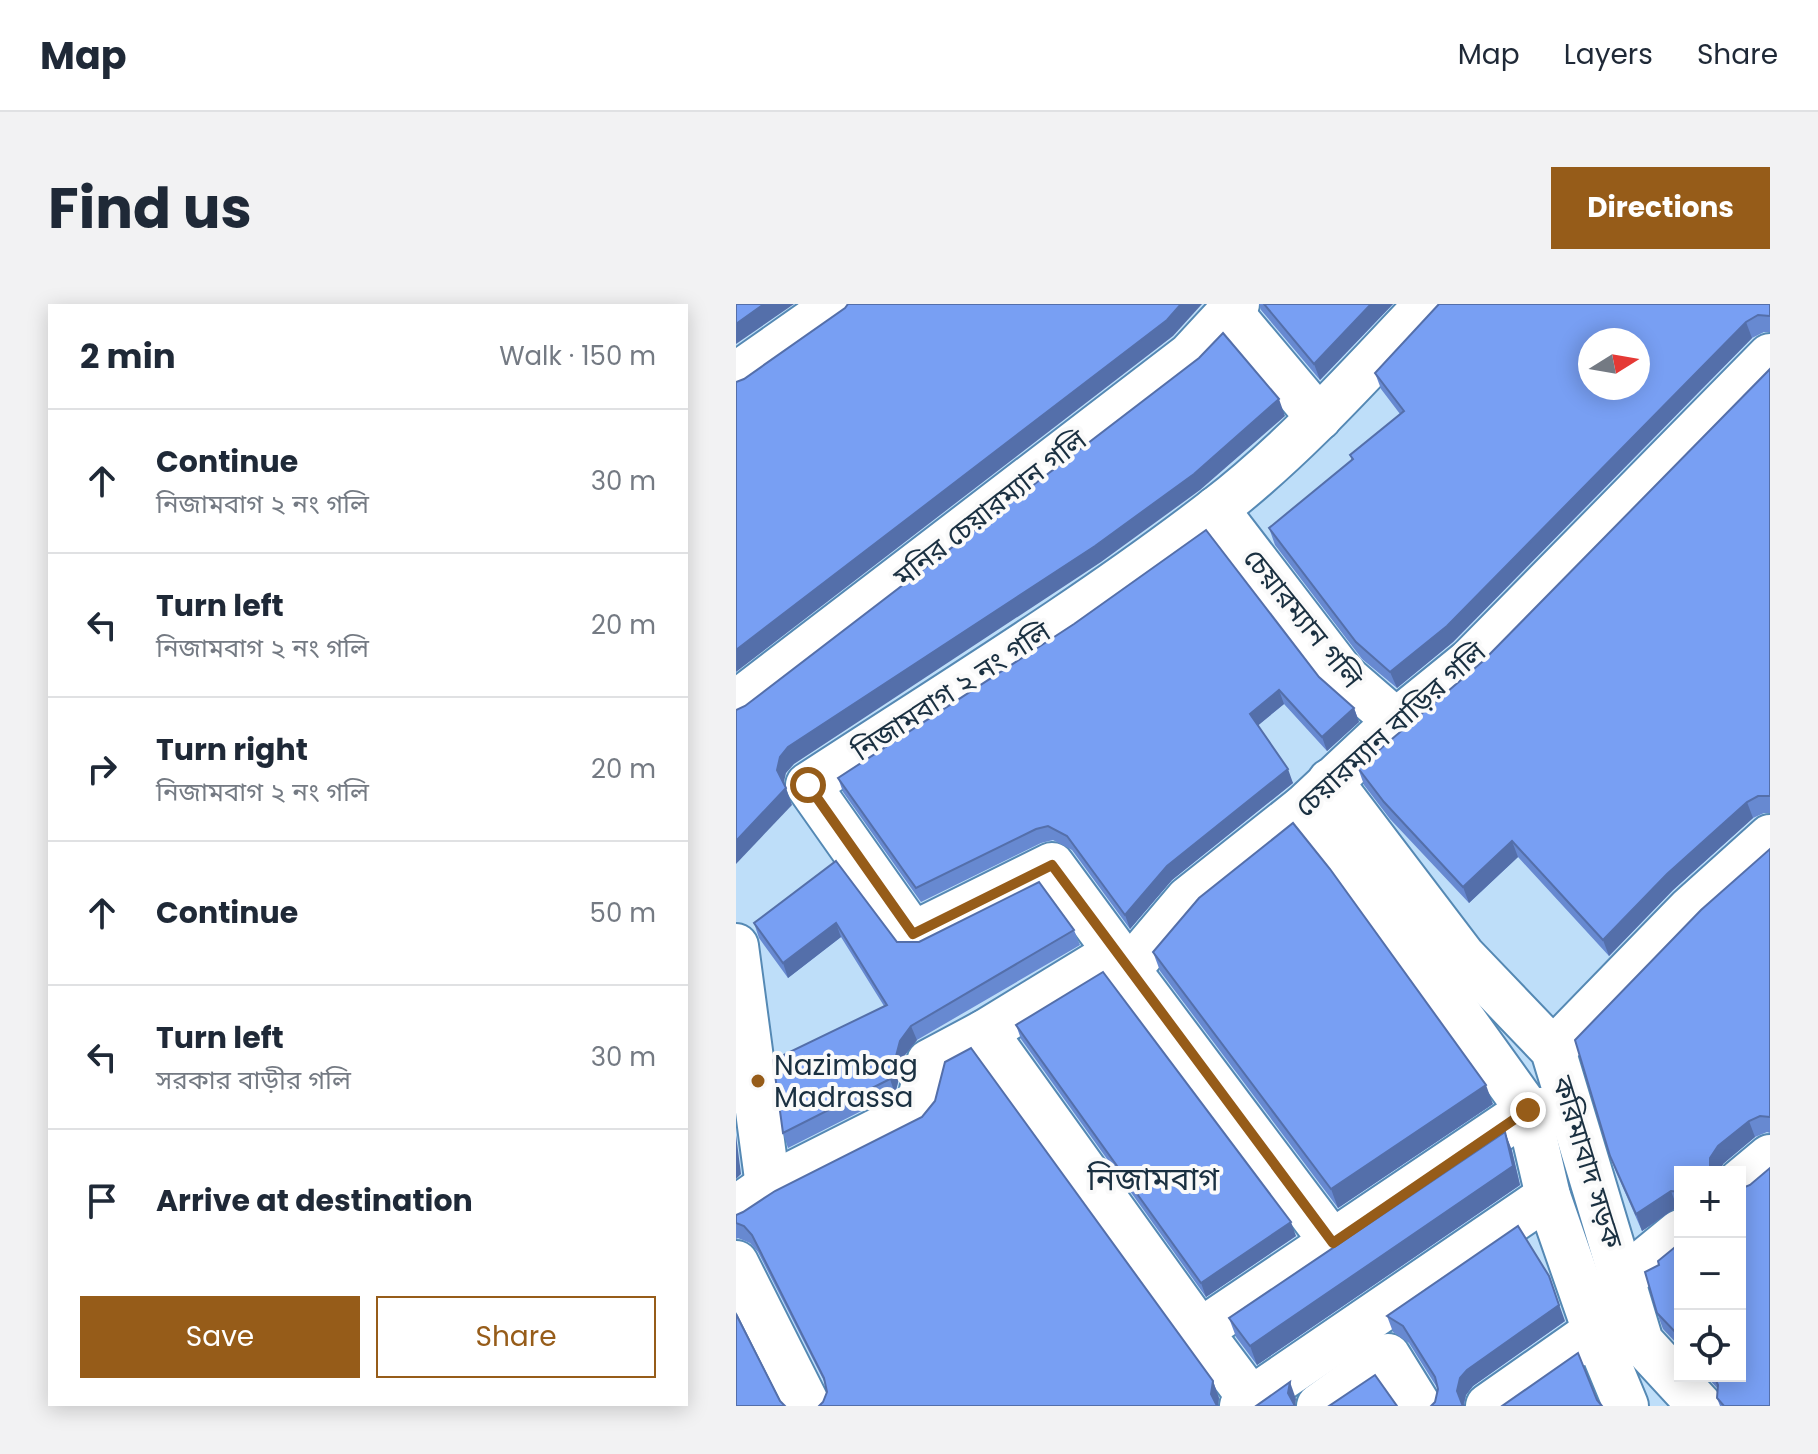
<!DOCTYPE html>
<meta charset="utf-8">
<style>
:root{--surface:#fff;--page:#f2f2f3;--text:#1f2937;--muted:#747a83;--line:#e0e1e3;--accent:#965c19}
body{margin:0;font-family:Poppins,"Noto Sans Bengali",sans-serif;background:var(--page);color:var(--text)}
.controls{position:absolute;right:24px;bottom:24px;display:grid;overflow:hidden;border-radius:0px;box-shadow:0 4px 20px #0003}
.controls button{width:72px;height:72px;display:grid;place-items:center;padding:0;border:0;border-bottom:2px solid var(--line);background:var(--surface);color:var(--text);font:40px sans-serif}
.compass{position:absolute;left:842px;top:24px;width:72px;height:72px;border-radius:50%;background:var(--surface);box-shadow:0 4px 20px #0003;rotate:79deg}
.stop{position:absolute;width:24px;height:24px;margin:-18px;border:6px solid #965c19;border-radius:50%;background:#fff}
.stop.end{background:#965c19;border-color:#fff;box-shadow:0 2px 8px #0008}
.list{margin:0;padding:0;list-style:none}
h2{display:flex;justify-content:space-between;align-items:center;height:104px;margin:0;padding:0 32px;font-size:34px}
h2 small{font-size:26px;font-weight:400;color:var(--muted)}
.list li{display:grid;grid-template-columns:52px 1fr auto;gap:24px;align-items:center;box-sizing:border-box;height:144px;padding:0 32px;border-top:2px solid var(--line)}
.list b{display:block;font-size:30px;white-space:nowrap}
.list p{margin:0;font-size:26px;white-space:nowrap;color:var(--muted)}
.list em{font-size:26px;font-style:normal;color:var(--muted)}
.actions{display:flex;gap:16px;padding:24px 32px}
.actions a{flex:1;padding:18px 0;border:2px solid var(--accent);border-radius:0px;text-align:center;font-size:28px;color:var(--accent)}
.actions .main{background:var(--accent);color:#fff}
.icon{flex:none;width:44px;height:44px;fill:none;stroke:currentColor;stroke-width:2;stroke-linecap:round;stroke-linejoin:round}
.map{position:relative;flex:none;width:1034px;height:1102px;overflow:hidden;border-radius:0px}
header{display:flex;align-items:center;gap:48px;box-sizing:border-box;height:112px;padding:0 40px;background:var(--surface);border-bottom:2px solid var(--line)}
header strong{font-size:38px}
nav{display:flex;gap:44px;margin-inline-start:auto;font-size:28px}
.intro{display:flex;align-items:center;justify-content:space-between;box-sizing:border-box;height:192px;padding:0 48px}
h1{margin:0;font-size:56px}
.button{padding:20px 36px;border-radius:0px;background:var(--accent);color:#fff;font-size:28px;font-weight:700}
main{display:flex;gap:48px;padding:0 48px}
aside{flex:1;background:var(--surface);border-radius:0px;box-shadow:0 4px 20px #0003}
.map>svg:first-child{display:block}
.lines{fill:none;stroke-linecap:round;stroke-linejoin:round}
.minor-casing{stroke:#5589b4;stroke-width:48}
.minor{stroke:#fff;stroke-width:44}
.wall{fill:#6789d1}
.shaded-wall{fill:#546faa}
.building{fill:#789ff3;stroke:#546faa;stroke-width:2;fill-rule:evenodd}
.route{stroke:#965c19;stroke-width:10}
.poi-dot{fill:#965c19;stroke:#fafafa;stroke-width:3}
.labels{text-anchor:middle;stroke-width:8;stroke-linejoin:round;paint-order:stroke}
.street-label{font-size:28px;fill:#1a3041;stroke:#fafafa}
.poi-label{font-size:28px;fill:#1a3041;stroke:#fafafa;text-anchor:start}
.quarter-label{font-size:32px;fill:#1a3041;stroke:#fafafa}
</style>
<header>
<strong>Map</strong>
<nav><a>Map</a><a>Layers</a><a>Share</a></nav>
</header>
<div class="intro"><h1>Find us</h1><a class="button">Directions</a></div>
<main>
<aside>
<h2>2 min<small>Walk · 150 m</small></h2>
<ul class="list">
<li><svg class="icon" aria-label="ahead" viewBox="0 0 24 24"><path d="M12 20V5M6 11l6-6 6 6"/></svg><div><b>Continue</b><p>নিজামবাগ ২ নং গলি</p></div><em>30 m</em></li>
<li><svg class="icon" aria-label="left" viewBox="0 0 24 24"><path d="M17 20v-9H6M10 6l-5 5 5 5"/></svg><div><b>Turn left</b><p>নিজামবাগ ২ নং গলি</p></div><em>20 m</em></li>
<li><svg class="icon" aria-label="right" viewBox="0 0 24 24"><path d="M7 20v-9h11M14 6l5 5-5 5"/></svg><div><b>Turn right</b><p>নিজামবাগ ২ নং গলি</p></div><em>20 m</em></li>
<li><svg class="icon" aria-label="ahead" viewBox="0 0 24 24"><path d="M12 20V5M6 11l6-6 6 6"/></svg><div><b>Continue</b></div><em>50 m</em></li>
<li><svg class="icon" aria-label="left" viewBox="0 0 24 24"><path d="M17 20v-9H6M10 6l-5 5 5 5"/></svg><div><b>Turn left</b><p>সরকার বাড়ীর গলি</p></div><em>30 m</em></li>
<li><svg class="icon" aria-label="arrive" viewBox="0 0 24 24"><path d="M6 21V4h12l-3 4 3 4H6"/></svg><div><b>Arrive at destination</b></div></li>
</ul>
<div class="actions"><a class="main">Save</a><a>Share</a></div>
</aside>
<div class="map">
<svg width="1034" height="1102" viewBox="0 0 1034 1102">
<rect width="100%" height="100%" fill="#bedef9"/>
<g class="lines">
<!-- minor casing -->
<g class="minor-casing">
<g id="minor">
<path d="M493,7L583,114"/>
<path d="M0,71L101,0"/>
<path d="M480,205L608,372L660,417"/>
<path d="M0,399L454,51L501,0"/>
<path d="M594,477L727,652L817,746L905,1038L964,1102"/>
<path d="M568,503L621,568L792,806L812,892L859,1027"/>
<path d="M0,642L32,882"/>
<path d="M380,648L316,561L177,630L72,481C208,392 349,306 479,206C557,146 624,71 691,0"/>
<path d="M392,666L597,939"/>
<path d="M249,728L464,1027"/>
<path d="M817,746L954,605L1034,533"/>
<path d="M1004,878L1034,853"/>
<path d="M0,904L32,882L181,807L193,758L249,728L380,648L392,666L452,595L568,503L660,417L734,357L1034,52"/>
<path d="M0,959L72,1102"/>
<path d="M888,974L944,928"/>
<path d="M515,1095L812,892"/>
<path d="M506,1102L515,1095L464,1027L792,806H818"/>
<path d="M583,1102L652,1052L683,1102"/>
<path d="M752,1102L859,1027L890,1102"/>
</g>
</g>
<!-- minor -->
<use href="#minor" class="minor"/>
</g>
<!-- wall -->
<g class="wall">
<path d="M523,0H657L584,76L525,6Z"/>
<path d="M1034,0V28H1028L1016,34L717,338L661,384L626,355L539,241L533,224L616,157L614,151L664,110L645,85L639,69Z"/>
<path d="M1034,65V509H1028L1017,514L937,586L873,652L782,553L733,599L654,515L628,481L622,464L746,358Z"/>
<path d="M583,373L618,404L623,418L591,447L548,400L522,421L557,479L436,576L394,625L336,546L317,536L305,539L185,598L107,488L102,474Z"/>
<path d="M1034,545V829L1031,828L1019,833L988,859L944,868V904L941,903L906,927L880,868L874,852Z"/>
<path d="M100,557L161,638H183L338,626L344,641L181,736L169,751L159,790L52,844L47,829L148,702L105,633L52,674L23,634L18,619Z"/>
<path d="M417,648L757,800L602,904L424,667Z"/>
<path d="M280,721L560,932L470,993L285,735Z"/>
<path d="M769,828L776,847L784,881L521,1061L500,1033L493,1014Z"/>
<path d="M0,911L477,1077L483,1094L482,1102L87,1098L91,1088L90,1081L22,948L14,939L2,934L0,935Z"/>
<path d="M944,939V1043L927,1025L921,1009L923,961Z"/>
<path d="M651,1012L829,1017L737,1082L730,1091L728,1102L699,1098L702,1085L673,1039L657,1028Z"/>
<path d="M970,1072H1004L1034,1102H984L981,1094L982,1085Z"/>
</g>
<!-- shaded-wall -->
<g class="shaded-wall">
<path d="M28,0H58L0,40V20Z"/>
<path d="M445,0H466L437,32L0,368V346Z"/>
<path d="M635,0H657L584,76L578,60Z"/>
<path d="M1010,18L1016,34L717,338L661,384L654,368Z"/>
<path d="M543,95L549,112L464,186L365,258L58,460L50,469L47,482L41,466L44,453L52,443Z"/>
<path d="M543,386L548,400L519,424L514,410Z"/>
<path d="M618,404L623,418L591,447L586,433Z"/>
<path d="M552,465L557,479L436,576L394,625L389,611L431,562Z"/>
<path d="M50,484L56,501L0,560V537Z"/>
<path d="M1011,498L1017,514L937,586L873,652L867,636L931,570Z"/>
<path d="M776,537L782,553L733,599L727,583Z"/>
<path d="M100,619L105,633L52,674L47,659Z"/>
<path d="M175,722L181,736L169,751L159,790L154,775L164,737Z"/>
<path d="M750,781L757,800L602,904L595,885Z"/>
<path d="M1013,817L1019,833L988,859L982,868H974V854L982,842Z"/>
<path d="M769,828L776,847L784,881L521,1061L514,1042Z"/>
<path d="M0,831L5,870L0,875Z"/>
<path d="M935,887L941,903L906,927L900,910Z"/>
<path d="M555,918L560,932L470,993L465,979Z"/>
<path d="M813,972L829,1017L737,1082L730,1091L727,1102L721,1087L724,1074Z"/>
<path d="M477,1077L483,1094L482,1102H480L475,1090Z"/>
<path d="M554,1078L560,1095L559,1102H557L552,1089Z"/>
</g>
<!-- building -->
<g class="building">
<path d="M0,0H28L0,20Z"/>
<path d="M112,0H445L431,16L0,346V78L8,75L109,4Z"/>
<path d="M528,0H635L578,60Z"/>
<path d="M703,0H1034V12L1022,11L1010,18L711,322L654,368L620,338L533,224L617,155L614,151L668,107L639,69ZM854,36H902V84H854Z"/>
<path d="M487,29L543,95L458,170L359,242L52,443L44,453L41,466L50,484L0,537V406L9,402L463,54Z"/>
<path d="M1034,65V492H1022L1011,498L931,570L867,636L776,537L727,583L648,498L622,464L746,358Z"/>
<path d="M470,226L583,373L618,404L586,433L543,386L514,410L552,465L431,562L389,611L331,532L312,522L300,525L180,584L102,474L338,320Z"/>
<path d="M557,519L594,565L750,781L595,885L417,648L463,594Z"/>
<path d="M1034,545V813L1024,812L1013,817L982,842L974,854V868H944V888L935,887L900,910L874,852L839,736L965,606Z"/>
<path d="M100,557L161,638H183L303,578L338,626L175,722L164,737L154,775L47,829L37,756L151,701L100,619L47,659L18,619Z"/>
<path d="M367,668L555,918L465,979L280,721Z"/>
<path d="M235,744L477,1077L475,1090L480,1100L482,1102H83L87,1098L91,1088L88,1074L16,931L8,922L0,919V911L7,908L39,887L186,813L199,797L209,758Z"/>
<path d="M769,828L777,862L514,1042L493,1014Z"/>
<path d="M1034,864V1102H988L981,1094L982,1081L978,1072H1004V885L1014,881Z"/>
<path d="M782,922L813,972L823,1001L731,1066L724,1074L721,1087L726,1100L728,1102H695L699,1098L702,1085L699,1073L667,1022L651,1012Z"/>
<path d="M944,939V1033L921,1009L909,968L923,961L922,957Z"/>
<path d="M0,1010L44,1097L49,1102H0Z"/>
<path d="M842,1049L861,1096L866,1102H766Z"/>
<path d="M639,1071L661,1102H593Z"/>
<path d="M554,1078L552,1089L559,1102H520Z"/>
</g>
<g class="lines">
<!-- route -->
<path class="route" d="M72,481L177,630L316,561L597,939L792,806"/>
</g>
<!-- markers -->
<circle class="poi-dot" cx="22" cy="777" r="8"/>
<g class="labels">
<!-- street labels -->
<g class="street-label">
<text transform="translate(254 204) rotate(-38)" y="10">মনির চেয়ারম্যান গলি</text>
<text transform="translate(567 314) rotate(51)" y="10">চেয়ারম্যান গলি</text>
<text transform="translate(215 387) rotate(-33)" y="10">নিজামবাগ ২ নং গলি</text>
<text transform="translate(654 425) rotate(-42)" y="10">চেয়ারম্যান বাড়ির গলি</text>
<text transform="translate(852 858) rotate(73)" y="10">করিমাবাদ সড়ক</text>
</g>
<!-- poi labels -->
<g class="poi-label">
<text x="38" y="771">Nazimbag<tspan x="38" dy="32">Madrassa</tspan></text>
</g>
<!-- quarter labels -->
<g class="quarter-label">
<text x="417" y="886">নিজামবাগ</text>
</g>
</g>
</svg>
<div class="controls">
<button>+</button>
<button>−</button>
<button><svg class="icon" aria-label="locate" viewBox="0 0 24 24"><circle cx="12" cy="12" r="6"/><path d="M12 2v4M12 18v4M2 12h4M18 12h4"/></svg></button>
</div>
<svg class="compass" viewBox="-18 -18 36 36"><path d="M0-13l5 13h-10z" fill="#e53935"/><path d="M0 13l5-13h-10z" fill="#747a83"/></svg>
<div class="stop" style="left:72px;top:481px"></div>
<div class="stop end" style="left:792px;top:806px"></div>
</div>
</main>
